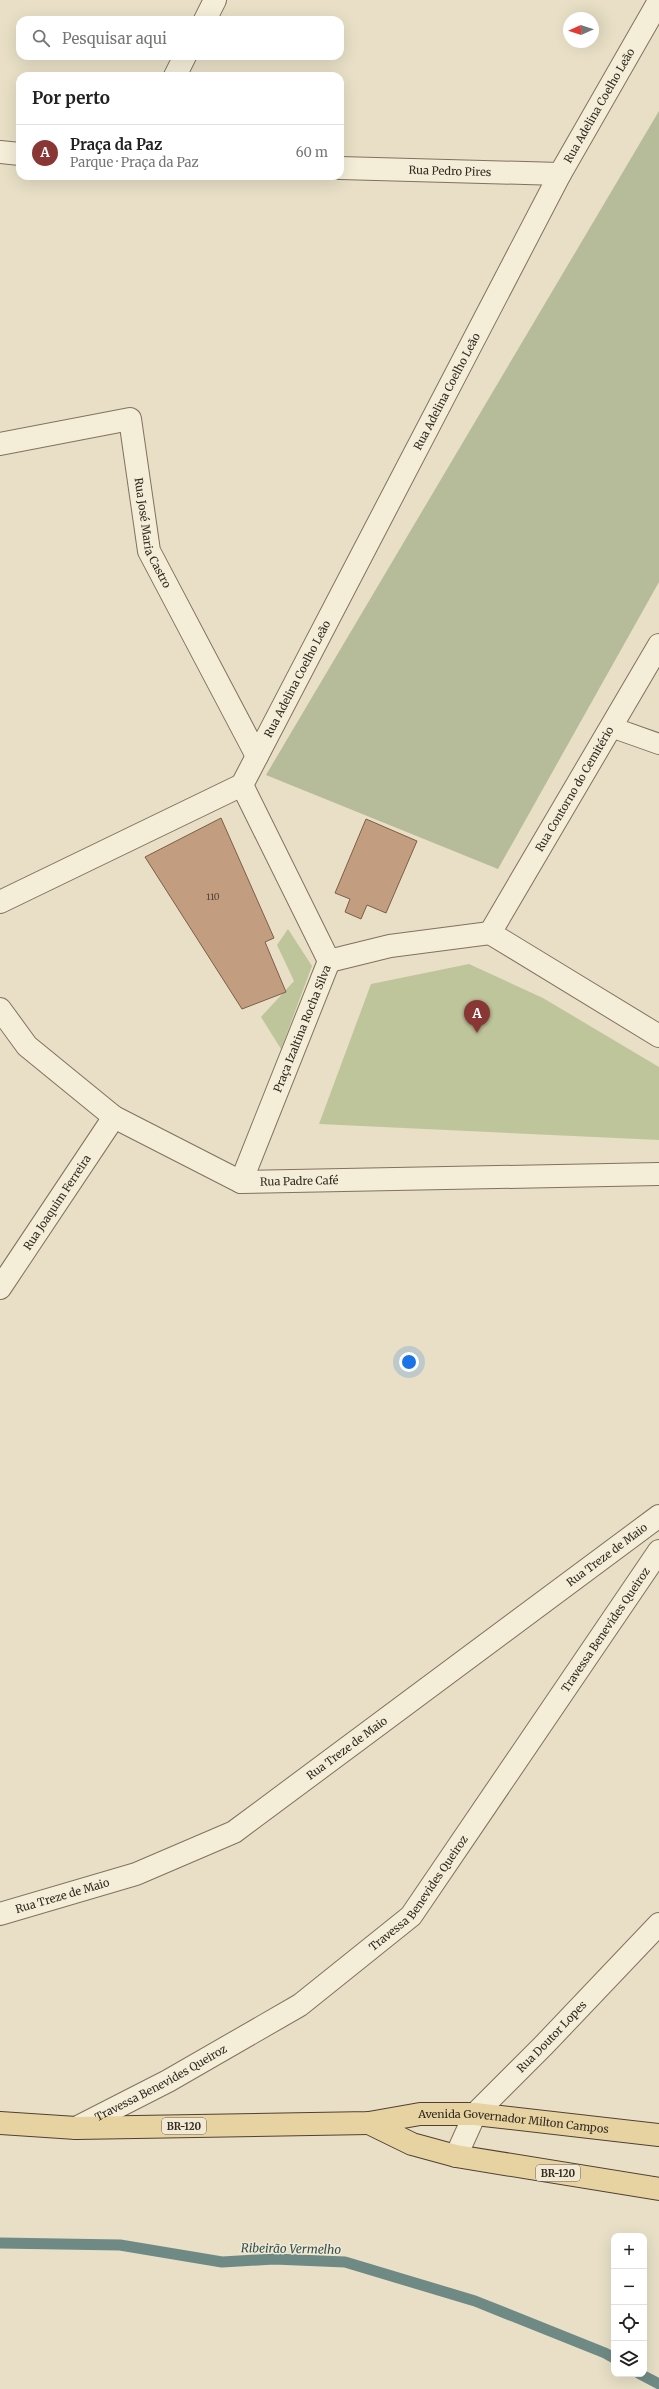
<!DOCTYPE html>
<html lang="pt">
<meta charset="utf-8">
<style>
:root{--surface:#fff;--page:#f6f6f6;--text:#222;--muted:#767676;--line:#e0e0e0;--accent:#893735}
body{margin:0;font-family:Merriweather,serif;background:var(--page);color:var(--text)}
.controls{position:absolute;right:12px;bottom:12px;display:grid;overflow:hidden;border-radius:8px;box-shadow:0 4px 16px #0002}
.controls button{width:36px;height:36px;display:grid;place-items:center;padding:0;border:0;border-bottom:1px solid var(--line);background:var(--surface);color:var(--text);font:20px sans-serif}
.compass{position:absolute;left:563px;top:12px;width:36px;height:36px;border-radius:50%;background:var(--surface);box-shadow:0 4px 16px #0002;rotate:267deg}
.you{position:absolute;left:409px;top:1362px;width:14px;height:14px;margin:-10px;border:3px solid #fff;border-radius:50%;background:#1a73e8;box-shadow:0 0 0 6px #1a73e833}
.badge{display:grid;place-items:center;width:26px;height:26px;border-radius:50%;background:var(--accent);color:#fff;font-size:13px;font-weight:700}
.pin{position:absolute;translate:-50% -33px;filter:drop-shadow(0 1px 2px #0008)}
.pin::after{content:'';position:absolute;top:21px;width:14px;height:12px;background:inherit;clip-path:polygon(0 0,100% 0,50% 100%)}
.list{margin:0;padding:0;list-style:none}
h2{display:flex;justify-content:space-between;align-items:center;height:52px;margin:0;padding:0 16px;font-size:17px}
h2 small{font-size:13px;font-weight:400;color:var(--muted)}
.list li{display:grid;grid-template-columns:26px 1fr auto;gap:12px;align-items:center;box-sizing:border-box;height:56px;padding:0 16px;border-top:1px solid var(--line)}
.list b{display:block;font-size:15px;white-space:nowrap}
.list p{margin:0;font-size:13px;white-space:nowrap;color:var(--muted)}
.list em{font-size:13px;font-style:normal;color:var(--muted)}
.icon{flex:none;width:22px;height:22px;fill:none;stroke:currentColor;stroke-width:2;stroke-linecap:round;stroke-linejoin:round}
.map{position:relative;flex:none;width:659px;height:2389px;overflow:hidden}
.search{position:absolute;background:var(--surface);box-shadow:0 4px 16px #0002;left:16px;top:16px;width:328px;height:44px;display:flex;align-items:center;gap:10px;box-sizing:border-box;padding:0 14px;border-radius:12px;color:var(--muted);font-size:15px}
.panel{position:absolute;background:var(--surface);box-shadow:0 4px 16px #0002;left:16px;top:72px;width:328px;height:108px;border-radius:12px}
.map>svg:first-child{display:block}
.green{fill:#bfc59b}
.cemetery{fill:#b6bb99}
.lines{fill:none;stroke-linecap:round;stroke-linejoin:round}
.stream{stroke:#6f8a84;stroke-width:11}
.building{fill:#c29d80;stroke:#7d5e47}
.lane-casing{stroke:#81725e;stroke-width:22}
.street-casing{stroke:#81725e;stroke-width:24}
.primary-casing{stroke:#504031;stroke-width:24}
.lane{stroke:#f4edd8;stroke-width:20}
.street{stroke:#f4edd8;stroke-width:22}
.primary{stroke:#e7d3a2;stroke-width:22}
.labels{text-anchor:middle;stroke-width:3;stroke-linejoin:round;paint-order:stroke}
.number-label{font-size:9px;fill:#574738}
.shield{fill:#f1e9d4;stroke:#6c6356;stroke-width:1}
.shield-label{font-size:10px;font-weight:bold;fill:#332a20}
.street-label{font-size:11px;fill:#332a20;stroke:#f1e9d4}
.water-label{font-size:12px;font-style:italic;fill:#315150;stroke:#f1e9d4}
</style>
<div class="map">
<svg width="659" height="2389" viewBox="0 0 659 2389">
<rect width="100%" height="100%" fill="#e8dfc6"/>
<!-- green -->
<g class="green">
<path d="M288,929L312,966L281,1049L261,1017L294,981L277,945Z"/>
<path d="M469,964L543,998L659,1067V1140L319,1124L371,984Z"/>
</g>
<!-- cemetery -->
<path class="cemetery" d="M659,111V582L498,869L266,775Z"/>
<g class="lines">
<!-- stream -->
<g class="stream">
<path d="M0,2243L120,2245L222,2262L274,2259L345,2262L475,2301L605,2353L614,2358"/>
<path d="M640,2374L659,2384"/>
</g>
</g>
<!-- building -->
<g class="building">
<path d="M221,818L274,938L265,942L286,992L242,1009L145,857Z"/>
<path d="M366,819L417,841L386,913L367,905L361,919L345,912L350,899L335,893Z"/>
</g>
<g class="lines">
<!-- lane casing -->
<g class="lane-casing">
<path id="lane" d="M611,727L659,744"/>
</g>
<!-- street casing -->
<g class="street-casing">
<g id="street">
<path d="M205,20L215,0"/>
<path d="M175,76L185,56"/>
<path d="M0,152L20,154"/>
<path id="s1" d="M340,168L560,174"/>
<path id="s2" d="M0,444L130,419L149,551L257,756"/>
<path d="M0,902L242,785"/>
<path id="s3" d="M490,933L659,645"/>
<path d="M490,933L659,1036"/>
<path id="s4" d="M329,961L242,785L560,174L659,1"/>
<path d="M329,961L390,946L490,933"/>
<path id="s5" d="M0,1009L27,1046L114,1117L241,1182L659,1174"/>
<path id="s6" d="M241,1182L329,961"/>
<path id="s7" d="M0,1288L114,1117"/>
<path id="s8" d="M0,1914L136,1874L234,1832L659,1516"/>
<path id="s9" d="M76,2128L168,2081L300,2005L411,1916L659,1551"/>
<path id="s10" d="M456,2156L475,2114L544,2045L659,1924"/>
</g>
</g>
<!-- primary casing -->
<g class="primary-casing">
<g id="primary">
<path id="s11" d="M0,2123L76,2128L369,2123L420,2114H475L659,2135"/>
<path d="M369,2123L412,2144L456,2156L659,2189"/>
</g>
</g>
<!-- lane -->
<use href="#lane" class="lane"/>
<!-- street -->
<use href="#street" class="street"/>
<!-- primary -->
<use href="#primary" class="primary"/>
</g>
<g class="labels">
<!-- number labels -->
<g class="number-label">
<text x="213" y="900">110</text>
</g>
<!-- shield labels -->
<g class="shield">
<rect x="162" y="2118" width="44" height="16" rx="3"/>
<rect x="536" y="2165" width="44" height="16" rx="3"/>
</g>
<g class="shield-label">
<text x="184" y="2130">BR-120</text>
<text x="558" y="2177">BR-120</text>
</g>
<!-- street labels -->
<g class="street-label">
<text dy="4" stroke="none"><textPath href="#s4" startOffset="964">Rua Adelina Coelho Leão</textPath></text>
<text dy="4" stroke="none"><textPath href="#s1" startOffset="110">Rua Pedro Pires</textPath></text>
<text dy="4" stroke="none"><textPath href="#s4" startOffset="640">Rua Adelina Coelho Leão</textPath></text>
<text dy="4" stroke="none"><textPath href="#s2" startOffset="249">Rua José Maria Castro</textPath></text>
<text dy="4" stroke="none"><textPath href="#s4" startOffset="316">Rua Adelina Coelho Leão</textPath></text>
<text dy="4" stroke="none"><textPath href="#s3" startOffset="167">Rua Contorno do Cemitério</textPath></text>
<text dy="4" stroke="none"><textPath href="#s6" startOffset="165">Praça Izaltina Rocha Silva</textPath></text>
<text dy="4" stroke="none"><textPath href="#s5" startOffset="359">Rua Padre Café</textPath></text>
<text dy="4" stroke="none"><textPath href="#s7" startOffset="103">Rua Joaquim Ferreira</textPath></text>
<text dy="4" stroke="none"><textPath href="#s8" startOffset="713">Rua Treze de Maio</textPath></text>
<text dy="4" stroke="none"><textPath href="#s9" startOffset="744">Travessa Benevides Queiroz</textPath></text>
<text dy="4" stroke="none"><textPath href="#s8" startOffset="389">Rua Treze de Maio</textPath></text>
<text dy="4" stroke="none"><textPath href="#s9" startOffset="420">Travessa Benevides Queiroz</textPath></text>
<text dy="4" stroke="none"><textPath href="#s8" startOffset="65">Rua Treze de Maio</textPath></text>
<text dy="4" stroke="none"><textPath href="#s10" startOffset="155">Rua Doutor Lopes</textPath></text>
<text dy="4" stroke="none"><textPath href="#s9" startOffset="96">Travessa Benevides Queiroz</textPath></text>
<text dy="4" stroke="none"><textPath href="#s11" startOffset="515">Avenida Governador Milton Campos</textPath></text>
</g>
<!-- water labels -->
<g class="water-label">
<text transform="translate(291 2249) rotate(1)" y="4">Ribeirão Vermelho</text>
</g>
</g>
</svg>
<div class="controls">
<button>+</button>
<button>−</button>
<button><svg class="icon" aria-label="locate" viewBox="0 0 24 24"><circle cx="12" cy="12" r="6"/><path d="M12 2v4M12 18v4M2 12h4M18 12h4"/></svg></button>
<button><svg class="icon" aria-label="layers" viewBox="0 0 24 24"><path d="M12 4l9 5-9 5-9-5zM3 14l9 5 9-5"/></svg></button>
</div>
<svg class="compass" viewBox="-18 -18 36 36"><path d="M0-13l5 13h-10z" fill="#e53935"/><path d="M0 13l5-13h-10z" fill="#767676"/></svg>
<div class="you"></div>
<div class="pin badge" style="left:477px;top:1033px">A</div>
<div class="search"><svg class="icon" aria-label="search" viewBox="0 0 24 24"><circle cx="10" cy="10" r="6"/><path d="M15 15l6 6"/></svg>Pesquisar aqui</div>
<section class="panel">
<h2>Por perto<small></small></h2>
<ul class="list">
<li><span class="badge">A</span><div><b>Praça da Paz</b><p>Parque · Praça da Paz</p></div><em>60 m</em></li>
</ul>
</section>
</div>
